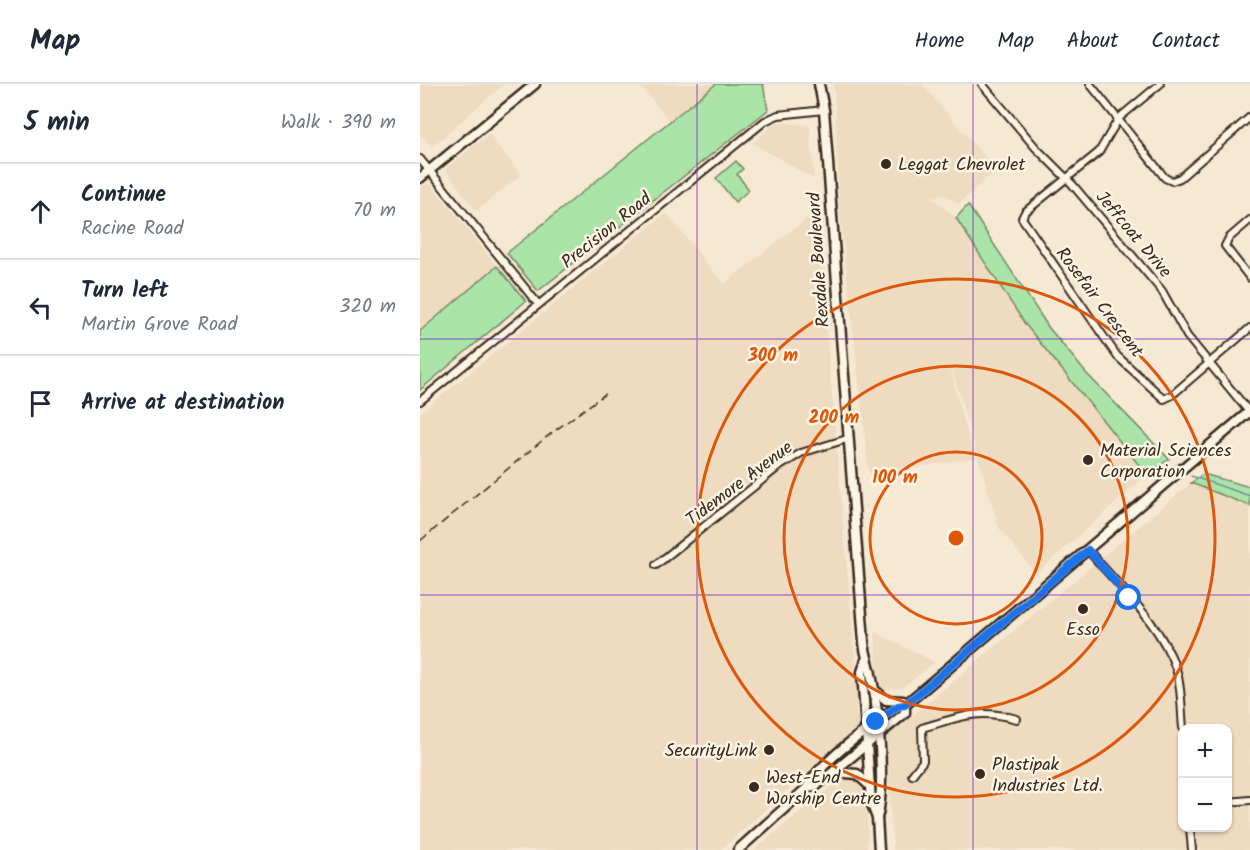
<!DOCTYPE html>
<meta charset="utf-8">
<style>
:root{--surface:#fff;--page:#f6f6f7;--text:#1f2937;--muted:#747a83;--line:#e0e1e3}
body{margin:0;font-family:Kalam,sans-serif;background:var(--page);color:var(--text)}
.controls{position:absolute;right:18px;bottom:18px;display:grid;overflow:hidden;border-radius:12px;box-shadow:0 2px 4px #0004}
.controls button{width:54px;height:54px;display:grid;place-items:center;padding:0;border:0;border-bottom:2px solid var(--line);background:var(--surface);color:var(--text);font:30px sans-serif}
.stop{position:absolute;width:18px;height:18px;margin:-14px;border:4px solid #1a73e8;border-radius:50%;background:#fff}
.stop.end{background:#1a73e8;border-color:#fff;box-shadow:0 2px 6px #0008}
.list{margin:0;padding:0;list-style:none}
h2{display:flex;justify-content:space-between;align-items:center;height:78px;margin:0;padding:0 24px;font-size:26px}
h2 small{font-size:20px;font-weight:400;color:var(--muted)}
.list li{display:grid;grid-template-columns:39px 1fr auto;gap:18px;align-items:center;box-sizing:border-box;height:96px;padding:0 24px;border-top:2px solid var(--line)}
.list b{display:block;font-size:22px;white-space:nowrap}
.list p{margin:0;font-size:20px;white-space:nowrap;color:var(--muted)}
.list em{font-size:20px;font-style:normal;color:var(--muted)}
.icon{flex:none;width:33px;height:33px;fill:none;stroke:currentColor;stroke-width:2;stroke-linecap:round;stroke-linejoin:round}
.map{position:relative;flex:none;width:830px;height:766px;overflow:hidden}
header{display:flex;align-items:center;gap:36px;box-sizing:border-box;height:84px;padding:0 30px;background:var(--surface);border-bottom:2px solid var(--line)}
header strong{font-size:28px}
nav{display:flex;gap:33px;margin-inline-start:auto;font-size:21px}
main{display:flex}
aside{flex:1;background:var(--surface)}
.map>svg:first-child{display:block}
.built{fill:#efdbc0;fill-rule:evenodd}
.green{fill:#abe4a9;stroke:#738764;stroke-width:1.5}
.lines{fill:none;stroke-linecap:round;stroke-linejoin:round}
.stream{stroke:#6a9495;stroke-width:1.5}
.street-casing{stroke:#3b2a1e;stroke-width:10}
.secondary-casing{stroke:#3b2a1e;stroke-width:13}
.street{stroke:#fcf5e5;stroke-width:6}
.secondary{stroke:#fcf5e5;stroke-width:8}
.rail{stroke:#3b2a1e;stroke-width:1.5;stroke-dasharray:9 4.5;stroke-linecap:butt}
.route{stroke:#1a73e8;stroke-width:8}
.grid{fill:none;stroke:#7b2cbf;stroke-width:1.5;stroke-opacity:0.55}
.ring{fill:none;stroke:#df570d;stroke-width:3}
.poi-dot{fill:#3b2a1e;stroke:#fcf5e5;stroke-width:2}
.labels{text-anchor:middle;stroke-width:5;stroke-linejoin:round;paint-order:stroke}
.poi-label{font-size:18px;fill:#3b2a1e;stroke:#fcf5e5;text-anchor:start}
.street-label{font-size:18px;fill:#3b2a1e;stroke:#fcf5e5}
.centre{fill:#df570d;stroke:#fcf5e5;stroke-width:3}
.ring-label{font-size:18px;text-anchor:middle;font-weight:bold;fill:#df570d;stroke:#fcf5e5;stroke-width:5;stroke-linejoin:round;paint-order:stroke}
</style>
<header>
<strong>Map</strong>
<nav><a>Home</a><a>Map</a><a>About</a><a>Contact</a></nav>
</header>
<main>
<aside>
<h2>5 min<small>Walk · 390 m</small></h2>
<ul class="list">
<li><svg class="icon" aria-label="ahead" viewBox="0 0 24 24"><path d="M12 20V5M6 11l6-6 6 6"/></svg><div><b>Continue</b><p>Racine Road</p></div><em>70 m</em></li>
<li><svg class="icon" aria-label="left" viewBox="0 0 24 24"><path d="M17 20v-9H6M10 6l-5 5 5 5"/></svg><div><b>Turn left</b><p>Martin Grove Road</p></div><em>320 m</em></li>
<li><svg class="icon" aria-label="arrive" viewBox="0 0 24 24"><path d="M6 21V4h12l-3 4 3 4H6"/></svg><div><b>Arrive at destination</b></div></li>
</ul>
</aside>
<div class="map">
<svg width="830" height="766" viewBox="0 0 830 766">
<rect width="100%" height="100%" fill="#f6e9d4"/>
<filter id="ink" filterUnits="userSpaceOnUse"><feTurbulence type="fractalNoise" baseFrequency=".0167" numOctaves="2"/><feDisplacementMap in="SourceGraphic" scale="12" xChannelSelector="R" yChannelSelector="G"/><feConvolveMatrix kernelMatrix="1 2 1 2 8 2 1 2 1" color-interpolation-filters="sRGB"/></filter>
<g filter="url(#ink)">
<!-- built -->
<g class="built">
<path d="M0,0H84L12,63L0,50Z"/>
<path d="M218,0H296L250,37Z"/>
<path d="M414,0H502L576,86L539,120L523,111L512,113L536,134L605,240L727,391L616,490L579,444L528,272L540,326L556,374L449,390L419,120Z"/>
<path d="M357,38L390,41L394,95L332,59Z"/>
<path d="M69,50L101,91L56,127L25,85Z"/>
<path d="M6,100H11L77,182L0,247V105Z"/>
<path d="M396,127L437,598L436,645L300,766H0V329L246,129L304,200Z"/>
<path d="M771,399L830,422V766H473L468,689L472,685L469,687L465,654ZM762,644H808V744H762Z"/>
<path d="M455,548L515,578L482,604L462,605L458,601Z"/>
<path d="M429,693L442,700L448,737L447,766H334L420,695Z"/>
</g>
<!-- green -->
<g class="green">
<path d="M296,0H343L348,26L118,207L87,169Z"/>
<path d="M316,77L323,85L317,90L329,106L315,118L296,94Z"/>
<path d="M548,121L629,244L666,289L749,375L727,391L605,240L536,134Z"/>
<path d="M77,182L106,217L0,306V247Z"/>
<path d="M783,390L830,403V422L771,399Z"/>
</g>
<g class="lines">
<!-- stream -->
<path class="stream" d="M771,392L830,412"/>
<!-- street casing -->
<g class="street-casing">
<g id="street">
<path d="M562,0L616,64L652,100L742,207L767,252L830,329"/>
<path d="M670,0L745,94L752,97L760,94L830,33"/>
<path d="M740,0L699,34L679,68L605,128L602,134L697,272L744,315L752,311L830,244"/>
<path d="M0,75L118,220"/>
<path d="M830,136L809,154L805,162L830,194"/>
<path d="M0,317L345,37L358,31L404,26"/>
<path d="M668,466C699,503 740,538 756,585C762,603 761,625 763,644"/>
<path d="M236,481L357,384L381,369L427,355"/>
<path d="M492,691L503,677L502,644C540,633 557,624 597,635"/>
<path d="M808,718L830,716"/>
<path d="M770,744L772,766"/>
</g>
</g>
<!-- secondary casing -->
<g class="secondary-casing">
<g id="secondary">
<path d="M399,0L404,26L444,558C445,570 449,579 451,590C458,623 466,703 457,734"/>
<path d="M0,94L115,0"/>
<path d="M446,576L442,588L451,718L457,734L459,766"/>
<path d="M452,604L466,616L483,617"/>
<path d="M414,688L437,690L450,702"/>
<path d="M387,704C397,680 455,639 478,622L485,621L830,327"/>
<path d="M318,766L387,704L397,701L485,629V621"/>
</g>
</g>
<!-- street -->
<use href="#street" class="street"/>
<!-- secondary -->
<use href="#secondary" class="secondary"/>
<!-- rail -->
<path class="rail" d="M0,457L129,351L185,310"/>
</g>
</g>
<g class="lines" filter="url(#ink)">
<!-- route -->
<path class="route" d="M456,638L478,622L485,621L668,466L709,514"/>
</g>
<!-- grid -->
<path class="grid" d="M277,0V766M553,0V766M0,255H830M0,511H830"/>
<!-- distance rings -->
<g class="ring">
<circle cx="536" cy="454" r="86"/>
<circle cx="536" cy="454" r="172"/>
<circle cx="536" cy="454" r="259"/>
</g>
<!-- markers -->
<g class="poi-dot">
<circle cx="466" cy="80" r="6"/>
<circle cx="668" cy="376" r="6"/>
<circle cx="663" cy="525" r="6"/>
<circle cx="349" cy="666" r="6"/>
<circle cx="560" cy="690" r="6"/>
<circle cx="334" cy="703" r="6"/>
</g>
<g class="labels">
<!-- poi labels -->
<g class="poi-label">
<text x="478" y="86">Leggat Chevrolet</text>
<text x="680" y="372">Material Sciences<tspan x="680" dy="21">Corporation</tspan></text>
<text x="663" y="551" text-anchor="middle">Esso</text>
<text x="337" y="672" text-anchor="end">SecurityLink</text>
<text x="572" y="686">Plastipak<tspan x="572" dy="21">Industries Ltd.</tspan></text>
<text x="346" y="699">West-End<tspan x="346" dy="21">Worship Centre</tspan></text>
</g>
<!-- street labels -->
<g class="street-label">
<text transform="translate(186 146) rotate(-39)" y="6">Precision Road</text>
<text transform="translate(714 150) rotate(50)" y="6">Jeffcoat Drive</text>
<text transform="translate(398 176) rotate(-94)" y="6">Rexdale Boulevard</text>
<text transform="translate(680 218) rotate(53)" y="6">Rosefair Crescent</text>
<text transform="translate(319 399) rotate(-37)" y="6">Tidemore Avenue</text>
</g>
</g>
<circle cx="536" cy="454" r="9" class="centre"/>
<g class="ring-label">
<text x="353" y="277">300 m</text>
<text x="414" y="339">200 m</text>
<text x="475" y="399">100 m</text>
</g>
</svg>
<div class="controls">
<button>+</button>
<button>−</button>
</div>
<div class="stop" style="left:709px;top:514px"></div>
<div class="stop end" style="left:456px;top:638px"></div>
</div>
</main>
